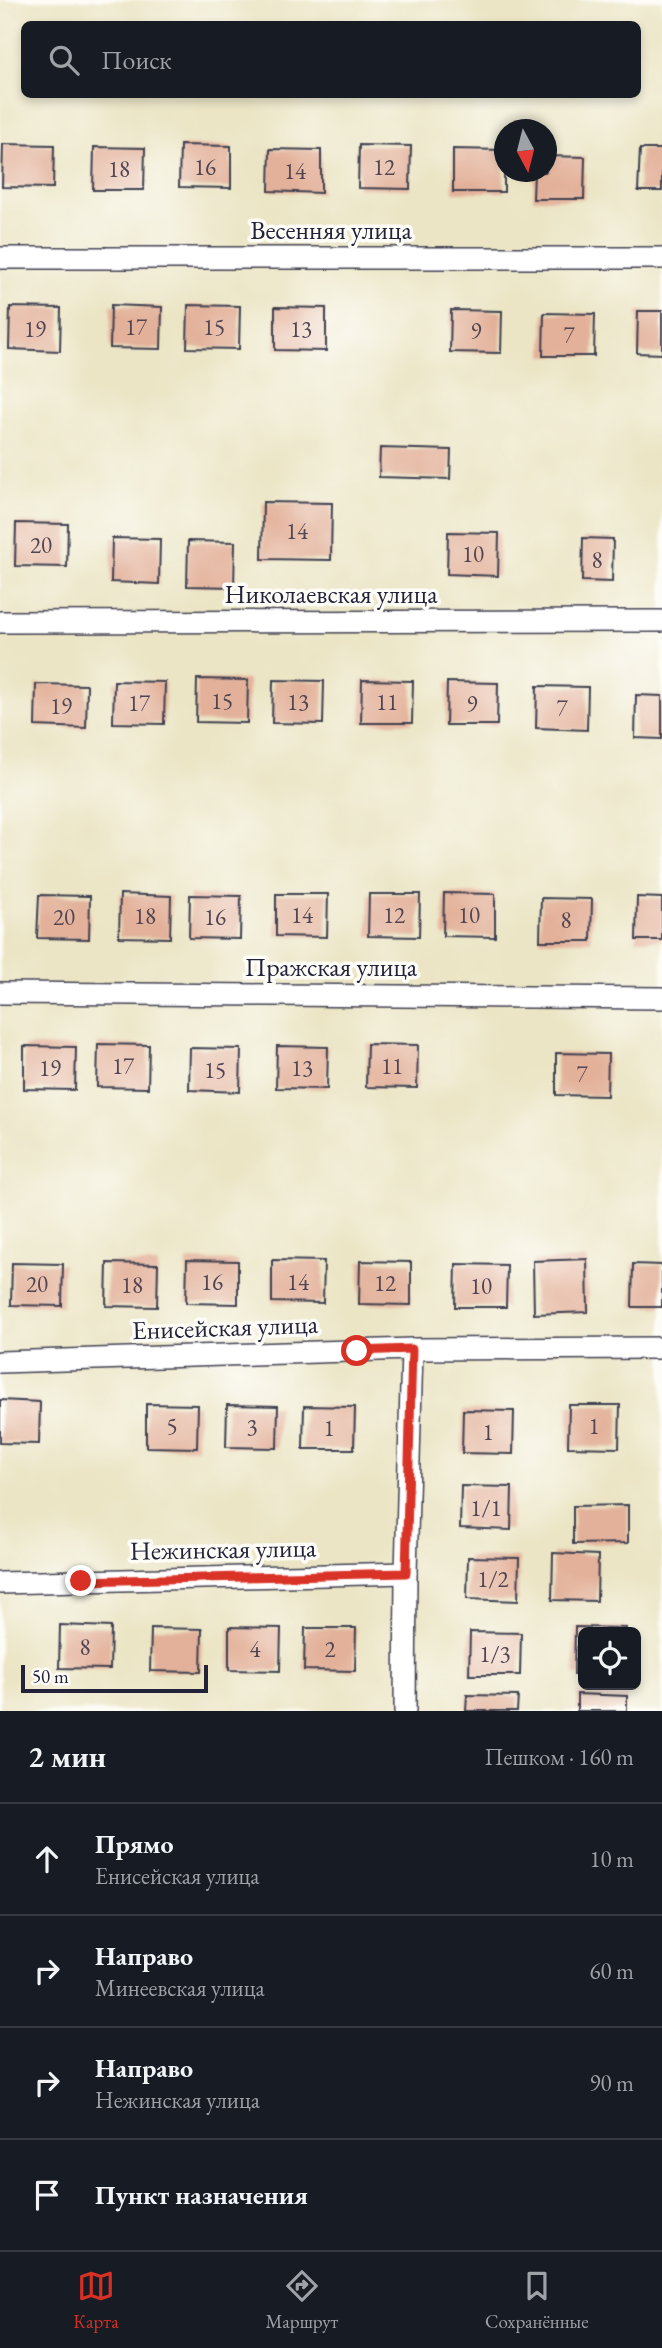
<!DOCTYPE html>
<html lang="ru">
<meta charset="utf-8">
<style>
:root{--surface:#171b24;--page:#20242c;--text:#f1f3f6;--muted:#9ea1a6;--line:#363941;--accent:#d93025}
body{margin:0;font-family:"EB Garamond",serif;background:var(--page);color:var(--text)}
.controls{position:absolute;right:21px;bottom:21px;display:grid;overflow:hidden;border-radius:10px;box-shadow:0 4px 10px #0003}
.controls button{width:63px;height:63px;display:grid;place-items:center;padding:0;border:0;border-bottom:2px solid var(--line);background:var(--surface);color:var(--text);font:35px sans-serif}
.compass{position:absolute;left:494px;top:119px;width:63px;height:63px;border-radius:50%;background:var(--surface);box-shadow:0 4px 10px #0003;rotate:173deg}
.scale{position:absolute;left:21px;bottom:18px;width:187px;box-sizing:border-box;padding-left:7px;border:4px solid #22223b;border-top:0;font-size:19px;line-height:24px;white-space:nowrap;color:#22223b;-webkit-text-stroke:5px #fdfcf7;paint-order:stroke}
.stop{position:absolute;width:21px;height:21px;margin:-16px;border:5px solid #d93025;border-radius:50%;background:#fff}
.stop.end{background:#d93025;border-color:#fff;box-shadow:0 2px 7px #0008}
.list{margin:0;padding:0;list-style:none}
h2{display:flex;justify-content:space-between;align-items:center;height:91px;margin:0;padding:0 28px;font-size:30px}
h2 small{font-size:23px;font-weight:400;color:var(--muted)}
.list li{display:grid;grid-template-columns:46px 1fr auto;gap:21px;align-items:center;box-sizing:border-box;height:112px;padding:0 28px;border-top:2px solid var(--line)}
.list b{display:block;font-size:26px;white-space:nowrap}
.list p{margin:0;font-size:23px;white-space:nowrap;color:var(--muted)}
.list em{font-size:23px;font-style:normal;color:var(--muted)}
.icon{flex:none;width:38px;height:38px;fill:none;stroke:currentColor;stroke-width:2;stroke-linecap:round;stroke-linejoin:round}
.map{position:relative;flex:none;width:662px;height:1711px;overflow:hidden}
.search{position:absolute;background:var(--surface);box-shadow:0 4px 10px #0003;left:21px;right:21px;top:21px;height:77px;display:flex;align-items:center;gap:18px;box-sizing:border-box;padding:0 24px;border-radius:10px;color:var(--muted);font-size:26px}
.sheet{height:539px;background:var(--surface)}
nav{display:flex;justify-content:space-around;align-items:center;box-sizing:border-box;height:98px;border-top:2px solid var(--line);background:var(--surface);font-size:19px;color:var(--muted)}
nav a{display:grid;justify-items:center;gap:4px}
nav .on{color:var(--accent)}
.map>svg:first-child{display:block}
.building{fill:#e3b19a}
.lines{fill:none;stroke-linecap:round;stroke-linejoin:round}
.minor-casing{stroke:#403f50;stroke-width:24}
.minor{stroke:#fff;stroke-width:21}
.route{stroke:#d93025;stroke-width:9}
.labels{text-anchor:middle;stroke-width:7;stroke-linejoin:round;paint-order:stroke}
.number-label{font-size:23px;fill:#524653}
.street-label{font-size:26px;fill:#22223b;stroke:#fdfcf7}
</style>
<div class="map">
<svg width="662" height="1711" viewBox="0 0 662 1711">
<rect width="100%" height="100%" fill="#fdfcf7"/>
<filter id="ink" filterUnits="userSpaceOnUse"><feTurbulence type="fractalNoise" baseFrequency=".0143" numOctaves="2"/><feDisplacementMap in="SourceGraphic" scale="14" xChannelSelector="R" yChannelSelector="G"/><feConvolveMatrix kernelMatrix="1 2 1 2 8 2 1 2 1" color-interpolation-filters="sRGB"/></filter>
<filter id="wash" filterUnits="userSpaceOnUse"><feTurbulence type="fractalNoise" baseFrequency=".00686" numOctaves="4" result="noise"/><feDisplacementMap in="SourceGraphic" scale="28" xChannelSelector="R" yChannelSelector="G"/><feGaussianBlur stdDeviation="1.57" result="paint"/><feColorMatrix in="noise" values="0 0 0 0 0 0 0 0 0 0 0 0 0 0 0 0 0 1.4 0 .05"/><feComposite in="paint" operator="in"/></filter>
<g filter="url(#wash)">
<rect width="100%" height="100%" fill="#ebe5c5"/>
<g id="blocks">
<!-- building -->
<g class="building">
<path d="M3,144L54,145L53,188L2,187Z"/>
<path d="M180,145L231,146V188L179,187Z"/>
<path d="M359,145L411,146L410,189L358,188Z"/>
<path d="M94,147L145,148L144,190H93Z"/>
<path d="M270,149L321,150V193L269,191Z"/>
<path d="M453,149L504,150V192H453Z"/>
<path d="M640,149H662V191H638Z"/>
<path d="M546,156L585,157L584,199H533L534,172H546Z"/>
<path d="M111,305L162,307L161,349L110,348Z"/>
<path d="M188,305L240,306L239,349L187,348Z"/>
<path d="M10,307L61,308L60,351L9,349Z"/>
<path d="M275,307L326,308V351L275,350Z"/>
<path d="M451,310L502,311L501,353L450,352Z"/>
<path d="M638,311H662V354L637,353Z"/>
<path d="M544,313L595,314L594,356H543Z"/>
<path d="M380,448L451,450L450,479L379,477Z"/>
<path d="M263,502L332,503L331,560L262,559Z"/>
<path d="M16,523L68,524L67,567L15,566Z"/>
<path d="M448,532L499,533L498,576L447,574Z"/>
<path d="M112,538L160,539L159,584L111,582Z"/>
<path d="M583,538L613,539L612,582L582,581Z"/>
<path d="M188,541L235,542L234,587L187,586Z"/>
<path d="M197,679L248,680L247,723L196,722Z"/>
<path d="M273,680L324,681L323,724L272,723Z"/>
<path d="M362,680L413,681L412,723H361Z"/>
<path d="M114,681L165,682L164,724L113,723Z"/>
<path d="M447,682L498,683L497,725H446Z"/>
<path d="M36,684L87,685L86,728L35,726Z"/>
<path d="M537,686L588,687L587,730L536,728Z"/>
<path d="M636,695L662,696V739L635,738Z"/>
<path d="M444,893L495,894V937L443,936Z"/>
<path d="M120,894L171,896L170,938L119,937Z"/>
<path d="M276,894H328L327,937L276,936Z"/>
<path d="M369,894H420L419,937L368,936Z"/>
<path d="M39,895L90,896L89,939L37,938Z"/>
<path d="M190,895L241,896L240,939L189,938Z"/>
<path d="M637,897L662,898V940H636Z"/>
<path d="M541,898L592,899L591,941H540Z"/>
<path d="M98,1044L149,1045L148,1088L97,1087Z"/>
<path d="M367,1044L418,1045L417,1088L366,1087Z"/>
<path d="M24,1046L76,1047L75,1090L24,1089Z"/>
<path d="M277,1046L328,1047L327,1089L276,1088Z"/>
<path d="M190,1048L241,1049L240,1092L189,1090Z"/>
<path d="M556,1053L608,1054L607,1096L556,1095Z"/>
<path d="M587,1259L588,1312L534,1314L533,1261Z"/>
<path d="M187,1260L238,1261V1304L186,1303Z"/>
<path d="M272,1260L324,1261L323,1303L272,1302Z"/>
<path d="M360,1261L411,1262V1305L359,1304Z"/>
<path d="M12,1263L63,1264L62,1306L11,1305Z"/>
<path d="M107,1263L158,1264L157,1307L106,1306Z"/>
<path d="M456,1264L507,1265L506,1307H455Z"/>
<path d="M633,1264L662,1265V1307H632Z"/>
<path d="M0,1400L40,1402L39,1444L0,1443Z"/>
<path d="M146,1404L198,1405L197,1448L146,1447Z"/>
<path d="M227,1405L278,1406L277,1448L226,1447Z"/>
<path d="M569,1405H620L619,1448L568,1447Z"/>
<path d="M304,1406L355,1407L354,1449H303Z"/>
<path d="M463,1410L514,1411L513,1454L462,1453Z"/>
<path d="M461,1486L512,1487L511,1530L460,1528Z"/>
<path d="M628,1505V1543L573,1544V1506Z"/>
<path d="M553,1553L598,1555L597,1601L552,1600Z"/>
<path d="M468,1557L519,1558L518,1601L467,1599Z"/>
<path d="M60,1625L111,1627L110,1669L59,1668Z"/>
<path d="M229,1627L281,1628L280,1671L229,1670Z"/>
<path d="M575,1627L626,1628V1632H583V1675H574Z"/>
<path d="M151,1628L202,1629L201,1672L150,1671Z"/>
<path d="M305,1628H356L355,1671L304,1670Z"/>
<path d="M470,1632L521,1633L520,1675H469Z"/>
<path d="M577,1694L627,1696V1711H577Z"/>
<path d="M467,1695L518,1696L517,1711H466Z"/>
</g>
</g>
</g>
<g filter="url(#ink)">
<use href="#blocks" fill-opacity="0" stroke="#403f50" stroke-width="2"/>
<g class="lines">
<!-- minor casing -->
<g class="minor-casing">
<g id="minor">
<path d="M0,258H662"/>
<path d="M0,622L662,621"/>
<path d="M0,993L662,998"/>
<path d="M0,1362L412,1349L662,1348"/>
<path d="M0,1583L406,1573"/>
<path d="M405,1711L406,1573L412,1349"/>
</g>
</g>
<!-- minor -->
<use href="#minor" class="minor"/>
</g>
</g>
<g class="lines" filter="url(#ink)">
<!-- route -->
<path class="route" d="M81,1581L406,1573L412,1349L357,1351"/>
</g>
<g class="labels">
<!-- number labels -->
<g class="number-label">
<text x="205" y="175">16</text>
<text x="384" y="175">12</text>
<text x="119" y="177">18</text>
<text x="295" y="179">14</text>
<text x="136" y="335">17</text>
<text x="214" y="335">15</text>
<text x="35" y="337">19</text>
<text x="301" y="337">13</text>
<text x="476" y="339">9</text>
<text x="569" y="343">7</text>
<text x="297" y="539">14</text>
<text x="41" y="553">20</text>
<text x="473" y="562">10</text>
<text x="597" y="568">8</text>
<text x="222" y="709">15</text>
<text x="298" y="710">13</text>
<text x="387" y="710">11</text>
<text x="139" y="711">17</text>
<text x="472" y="712">9</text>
<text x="61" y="714">19</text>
<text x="562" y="716">7</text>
<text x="302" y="923">14</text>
<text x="394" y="923">12</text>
<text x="469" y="923">10</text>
<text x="145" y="924">18</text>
<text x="64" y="925">20</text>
<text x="215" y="925">16</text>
<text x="566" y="928">8</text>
<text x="123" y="1074">17</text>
<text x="392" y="1074">11</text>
<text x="50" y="1076">19</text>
<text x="302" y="1076">13</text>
<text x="215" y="1078">15</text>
<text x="582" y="1082">7</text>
<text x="212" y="1290">16</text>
<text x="298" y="1290">14</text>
<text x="385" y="1291">12</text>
<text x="37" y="1292">20</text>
<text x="132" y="1293">18</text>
<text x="481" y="1294">10</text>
<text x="172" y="1434">5</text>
<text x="594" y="1434">1</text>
<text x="252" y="1435">3</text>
<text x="329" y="1436">1</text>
<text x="488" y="1440">1</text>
<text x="486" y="1516">1/1</text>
<text x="493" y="1587">1/2</text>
<text x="85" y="1655">8</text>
<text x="255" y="1657">4</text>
<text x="330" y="1657">2</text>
<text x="495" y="1662">1/3</text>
</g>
<!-- street labels -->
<g class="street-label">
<text x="331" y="239">Весенняя улица</text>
<text x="331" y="603">Николаевская улица</text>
<text x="331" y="976">Пражская улица</text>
<text transform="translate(225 1327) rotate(-2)" y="9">Енисейская улица</text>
<text transform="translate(223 1549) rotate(-1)" y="9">Нежинская улица</text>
</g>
</g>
</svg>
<div class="controls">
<button><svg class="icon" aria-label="locate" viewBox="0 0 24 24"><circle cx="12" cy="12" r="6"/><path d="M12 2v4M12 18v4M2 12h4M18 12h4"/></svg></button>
</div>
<svg class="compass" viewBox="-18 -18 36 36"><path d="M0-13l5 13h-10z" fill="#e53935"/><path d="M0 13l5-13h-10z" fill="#9ea1a6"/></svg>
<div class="scale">50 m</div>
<div class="stop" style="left:357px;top:1351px"></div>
<div class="stop end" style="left:81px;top:1581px"></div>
<div class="search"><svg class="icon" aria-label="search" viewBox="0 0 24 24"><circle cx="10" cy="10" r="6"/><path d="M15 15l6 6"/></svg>Поиск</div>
</div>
<section class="sheet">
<h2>2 мин<small>Пешком · 160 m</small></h2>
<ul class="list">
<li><svg class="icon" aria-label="ahead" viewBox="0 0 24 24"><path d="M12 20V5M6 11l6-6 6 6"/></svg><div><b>Прямо</b><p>Енисейская улица</p></div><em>10 m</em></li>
<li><svg class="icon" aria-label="right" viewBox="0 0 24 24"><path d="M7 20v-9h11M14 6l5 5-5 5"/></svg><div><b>Направо</b><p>Минеевская улица</p></div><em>60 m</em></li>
<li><svg class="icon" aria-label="right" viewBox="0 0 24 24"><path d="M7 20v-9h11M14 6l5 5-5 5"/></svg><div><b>Направо</b><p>Нежинская улица</p></div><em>90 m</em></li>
<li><svg class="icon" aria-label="arrive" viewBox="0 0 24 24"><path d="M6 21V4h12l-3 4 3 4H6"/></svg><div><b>Пункт назначения</b></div></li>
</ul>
</section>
<nav>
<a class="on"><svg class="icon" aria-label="map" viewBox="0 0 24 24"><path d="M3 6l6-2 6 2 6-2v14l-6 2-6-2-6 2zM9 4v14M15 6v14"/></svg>Карта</a>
<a><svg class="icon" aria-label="directions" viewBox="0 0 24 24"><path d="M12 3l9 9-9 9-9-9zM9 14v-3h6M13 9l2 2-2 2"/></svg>Маршрут</a>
<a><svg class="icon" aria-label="saved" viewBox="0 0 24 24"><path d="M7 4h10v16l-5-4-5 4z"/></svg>Сохранённые</a>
</nav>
